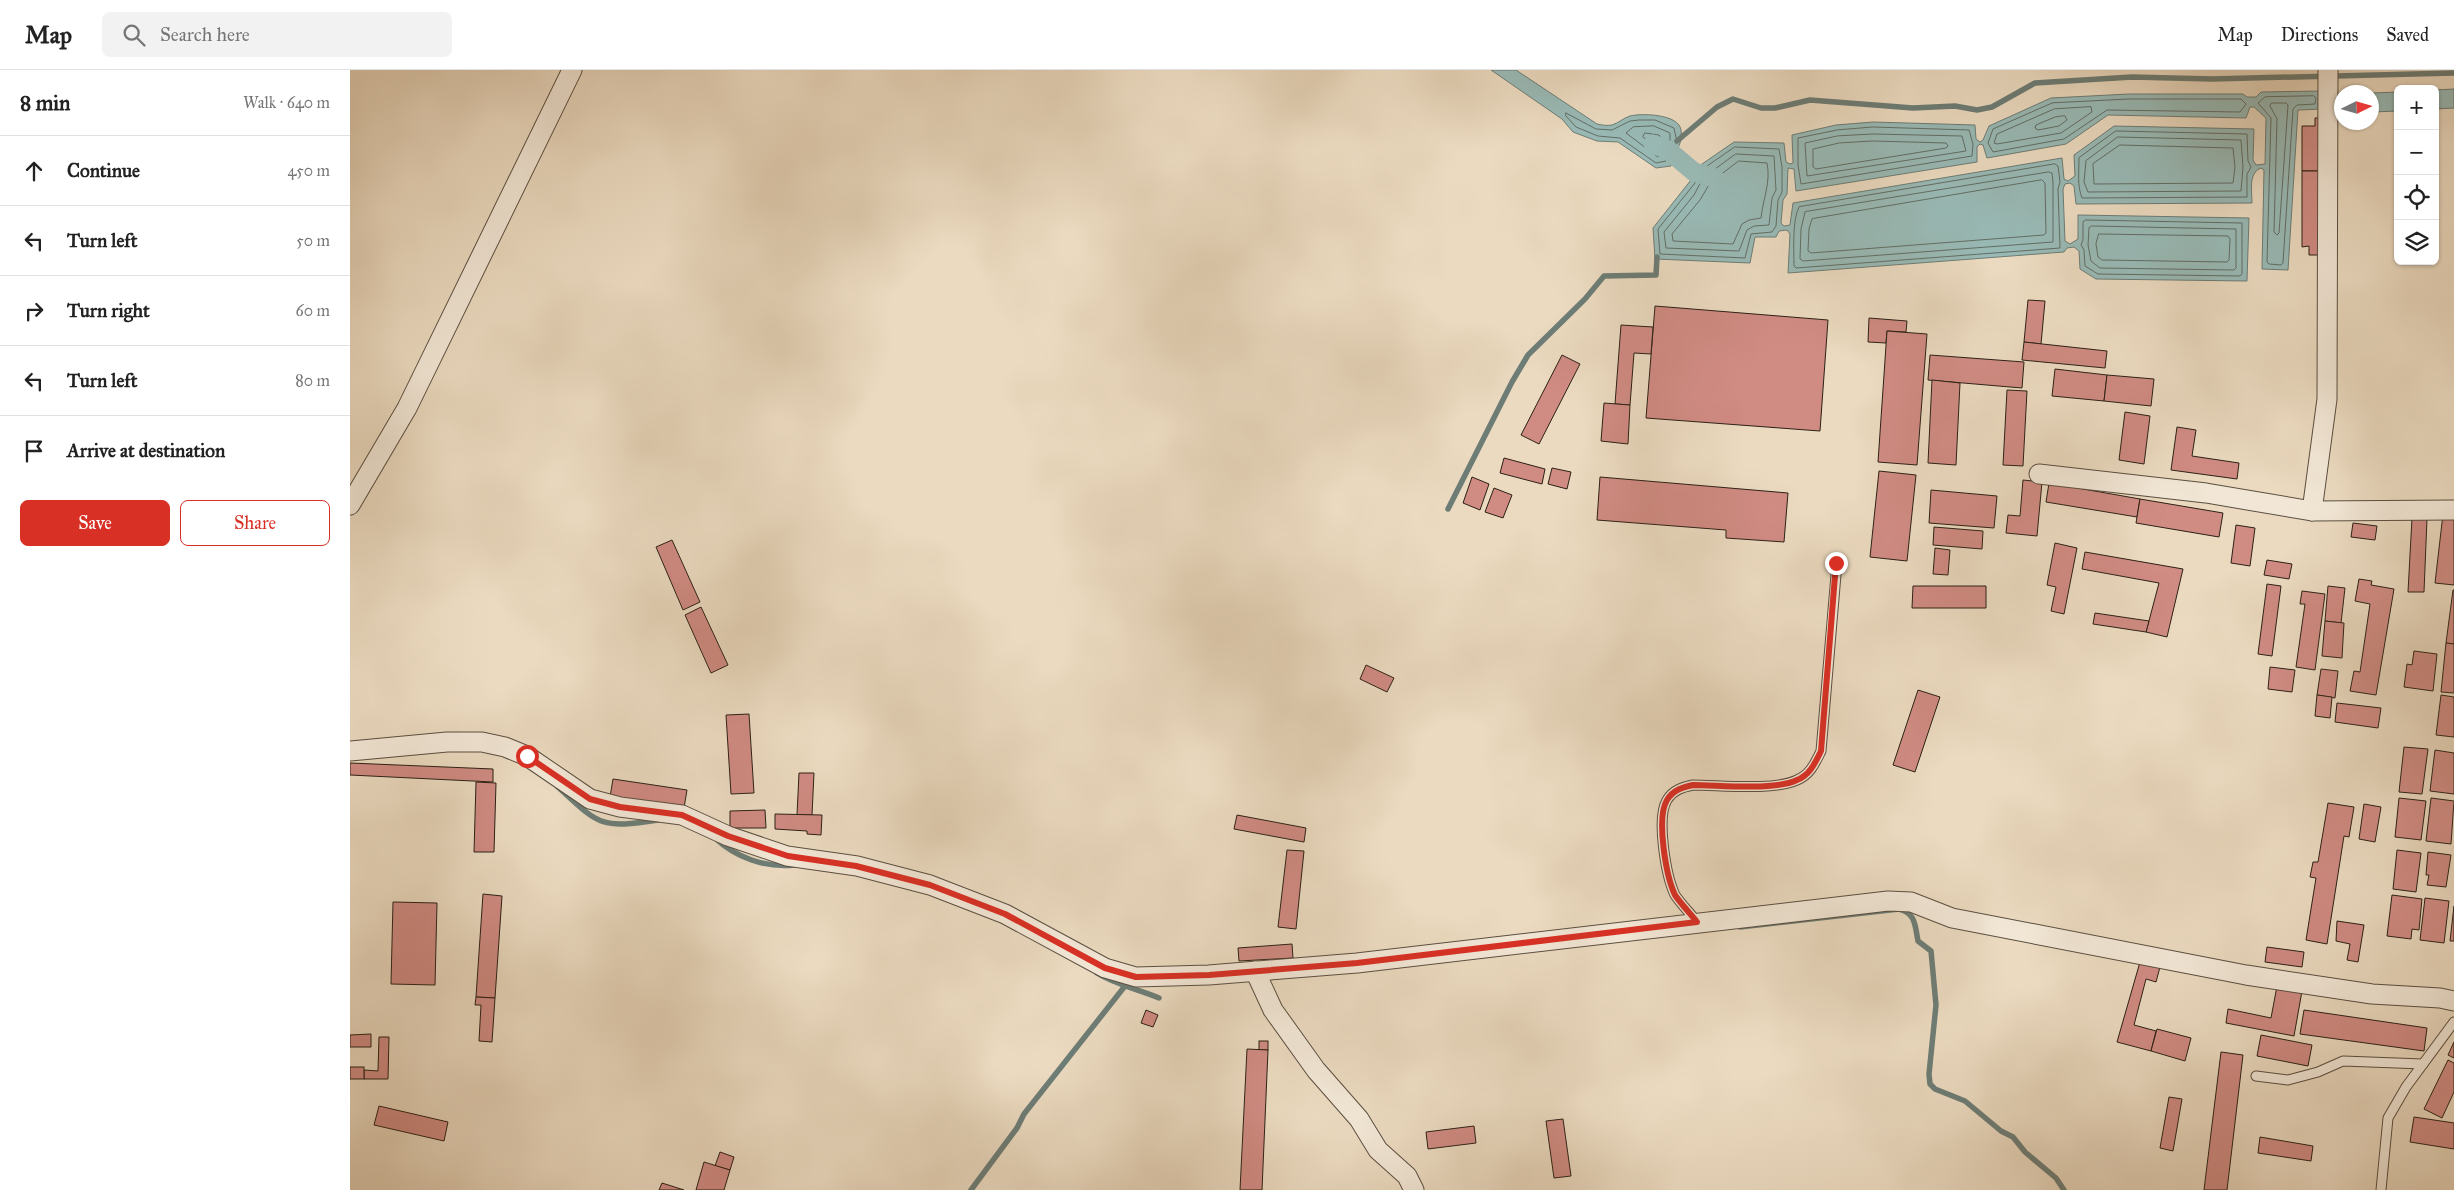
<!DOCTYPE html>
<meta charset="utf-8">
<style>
:root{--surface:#fff;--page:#f2f2f2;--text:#222;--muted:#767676;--line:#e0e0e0;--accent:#d93025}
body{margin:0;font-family:"IM FELL Great Primer",serif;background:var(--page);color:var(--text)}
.controls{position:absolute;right:15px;top:15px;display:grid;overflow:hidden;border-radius:8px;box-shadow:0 1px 4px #0004}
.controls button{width:45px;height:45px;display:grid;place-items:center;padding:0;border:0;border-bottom:1px solid var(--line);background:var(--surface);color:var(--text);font:25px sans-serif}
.compass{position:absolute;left:1984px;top:15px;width:45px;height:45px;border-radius:50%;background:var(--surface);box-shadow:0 1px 4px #0004;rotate:85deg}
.stop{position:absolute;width:15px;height:15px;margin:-11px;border:4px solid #d93025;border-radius:50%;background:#fff}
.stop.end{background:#d93025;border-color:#fff;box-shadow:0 1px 5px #0008}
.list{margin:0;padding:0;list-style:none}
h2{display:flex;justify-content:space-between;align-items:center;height:65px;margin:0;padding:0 20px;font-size:21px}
h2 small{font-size:16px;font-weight:400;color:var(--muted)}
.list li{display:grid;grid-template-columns:32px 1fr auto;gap:15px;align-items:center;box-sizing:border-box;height:70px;padding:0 20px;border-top:1px solid var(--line)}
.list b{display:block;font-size:19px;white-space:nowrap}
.list em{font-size:16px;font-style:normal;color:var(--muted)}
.actions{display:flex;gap:10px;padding:15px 20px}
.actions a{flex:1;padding:11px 0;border:1px solid var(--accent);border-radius:8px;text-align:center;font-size:18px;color:var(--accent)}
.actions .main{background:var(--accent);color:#fff}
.icon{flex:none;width:28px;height:28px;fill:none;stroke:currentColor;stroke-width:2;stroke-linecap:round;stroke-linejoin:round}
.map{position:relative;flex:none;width:2104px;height:1120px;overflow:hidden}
header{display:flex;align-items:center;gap:30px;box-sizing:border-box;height:70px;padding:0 25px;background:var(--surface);border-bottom:1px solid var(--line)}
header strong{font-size:24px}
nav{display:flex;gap:28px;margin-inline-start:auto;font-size:18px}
.search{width:350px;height:45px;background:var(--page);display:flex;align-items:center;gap:12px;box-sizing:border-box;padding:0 18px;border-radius:8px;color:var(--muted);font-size:19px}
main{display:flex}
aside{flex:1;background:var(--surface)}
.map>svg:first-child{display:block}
.water{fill:#99bab6;stroke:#6d7d76;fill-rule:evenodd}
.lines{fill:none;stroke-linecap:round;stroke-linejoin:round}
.shore{stroke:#626e66;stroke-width:1}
.stream{stroke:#6d7d76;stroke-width:5.5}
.canal{stroke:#99bab6;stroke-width:19}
.building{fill:#d08b83;stroke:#2b2115}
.lane-casing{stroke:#5b4f40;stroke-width:11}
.street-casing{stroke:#5b4f40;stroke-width:21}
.lane{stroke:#f2e7d6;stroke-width:9}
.street{stroke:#f2e7d6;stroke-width:19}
.route{stroke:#d93025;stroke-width:6}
</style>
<header>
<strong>Map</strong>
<div class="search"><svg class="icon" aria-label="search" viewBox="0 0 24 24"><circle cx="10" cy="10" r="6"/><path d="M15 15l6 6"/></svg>Search here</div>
<nav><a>Map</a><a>Directions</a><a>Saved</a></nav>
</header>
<main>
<aside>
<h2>8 min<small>Walk · 640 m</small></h2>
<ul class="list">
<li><svg class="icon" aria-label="ahead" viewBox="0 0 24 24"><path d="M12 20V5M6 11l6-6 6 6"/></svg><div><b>Continue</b></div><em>450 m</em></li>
<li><svg class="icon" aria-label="left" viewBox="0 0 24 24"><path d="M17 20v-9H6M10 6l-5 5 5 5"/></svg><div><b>Turn left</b></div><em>50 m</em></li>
<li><svg class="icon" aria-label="right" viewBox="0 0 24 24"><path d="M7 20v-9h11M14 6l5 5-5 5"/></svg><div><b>Turn right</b></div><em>60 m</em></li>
<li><svg class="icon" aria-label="left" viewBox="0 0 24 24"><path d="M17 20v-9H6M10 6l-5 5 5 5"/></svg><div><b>Turn left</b></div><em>80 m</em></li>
<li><svg class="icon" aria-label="arrive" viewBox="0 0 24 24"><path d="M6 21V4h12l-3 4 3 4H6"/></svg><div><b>Arrive at destination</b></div></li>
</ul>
<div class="actions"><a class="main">Save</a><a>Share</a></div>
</aside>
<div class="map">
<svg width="2104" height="1120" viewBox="0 0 2104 1120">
<rect width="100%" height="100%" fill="#ebdac0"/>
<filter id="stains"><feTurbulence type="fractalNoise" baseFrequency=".004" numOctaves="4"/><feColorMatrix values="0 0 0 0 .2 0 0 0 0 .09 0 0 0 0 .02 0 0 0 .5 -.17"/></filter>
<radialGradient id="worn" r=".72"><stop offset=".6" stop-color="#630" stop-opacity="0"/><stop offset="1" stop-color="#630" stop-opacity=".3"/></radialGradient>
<!-- water -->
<g class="water">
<path d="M1141,0H1166L1247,54C1252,55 1257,56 1262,55C1269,53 1273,48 1280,46C1292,43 1329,44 1331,60C1334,78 1321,81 1321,96L1306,98L1268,72L1247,71L1223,62L1212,49Z"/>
<path d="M2104,19V38L2085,39V20Z"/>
<path d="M1971,21L1972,39L1948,40L1938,200L1912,199L1914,100L1911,98C1898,103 1902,121 1902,133L1726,134L1724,116L1720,113L1715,114L1713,119L1715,171L1720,174L1728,169V145L1899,148L1897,211L1746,209L1730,199L1729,181L1724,177L1717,178L1714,182L1438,203L1440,164L1437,160L1429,161L1426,167H1405L1400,193L1305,189L1303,158L1341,110L1339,103L1384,72L1434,73L1436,92L1440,94L1443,93L1442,65L1486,55L1523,52L1625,55L1626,69L1630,72L1633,70L1639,56L1701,28L1779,24H1893L1897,27H1906L1911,22ZM1900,37H1904L1916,48L1915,94L1906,95L1903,90L1904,59L1764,56L1724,85L1725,106L1718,111L1714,109L1712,88L1443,133L1440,155L1434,156L1431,153L1433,130L1437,124L1438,98L1444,99L1446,121L1627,92V77L1630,74L1633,75L1637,88L1716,74L1758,45L1896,48Z"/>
<path d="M2048,22V41L2022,42V23Z"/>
</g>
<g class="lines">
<!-- shore -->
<g class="shore">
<path d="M1964,26L1966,28L1965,34L1947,35L1943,39L1933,193L1931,195L1919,194L1917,192L1921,48L1908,33L1915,27Z"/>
<path d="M1779,29H1891L1896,34L1890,42L1757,40L1714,69L1643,82L1638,73L1643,59L1702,33Z"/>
<path d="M1922,33H1936L1938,35L1929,163L1927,165L1924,162L1927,49L1920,36Z"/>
<path d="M1741,37L1742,42L1711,63L1647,74L1644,73L1647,64L1704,39Z"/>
<path d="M1216,43L1246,59L1262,60L1280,51L1289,50H1305L1324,58L1327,72L1316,91L1306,93L1270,68L1248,66L1226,57L1216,46Z"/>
<path d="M1715,46L1717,50L1709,56L1688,60L1685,58L1686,55L1705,47Z"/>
<path d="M1304,56L1320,63V71L1308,87L1276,63L1283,57Z"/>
<path d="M1523,57L1619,60L1623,74L1622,86L1451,114L1448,95V68L1487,60Z"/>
<path d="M1766,61L1897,64L1898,91L1901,97L1897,104V127L1732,128C1727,115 1729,102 1729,88Z"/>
<path d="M1295,63L1309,65L1312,69L1305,76L1293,67Z"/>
<path d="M1523,64L1612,66L1616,81L1457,106L1455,73L1487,66Z"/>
<path d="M1768,67L1891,70L1893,97L1891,121L1738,122L1734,112L1736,91Z"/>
<path d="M1523,71L1596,73L1598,76L1596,78L1466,99L1463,97V79L1489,73Z"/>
<path d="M1770,75L1883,78L1885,97L1883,113L1744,114L1743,94Z"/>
<path d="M1385,77L1429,79L1432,97V122L1428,130L1426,156L1422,162L1401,164L1395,188L1310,184L1308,159L1345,113L1346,104Z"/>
<path d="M1386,84L1424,86L1426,120L1422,128L1419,155L1404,156L1397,160L1389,181L1316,178L1314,162L1344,125L1353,108Z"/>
<path d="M1389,91L1417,93C1421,112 1413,129 1411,148L1399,150L1392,154L1383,174L1323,171L1322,164L1350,130L1360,113Z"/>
<path d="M1705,94L1708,96L1710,112L1708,119L1710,178L1446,198L1444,196C1444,180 1442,150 1449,137Z"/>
<path d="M1699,102L1702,103L1703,112V172L1453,191L1450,189L1451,159L1455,142Z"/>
<path d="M1692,110L1695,113L1696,163L1694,165L1461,183L1458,181L1459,159L1462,149Z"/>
<path d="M1736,150L1892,153V204L1890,206L1748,204L1735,196L1734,180L1731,175L1733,170V152Z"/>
<path d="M1742,156L1886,159V198L1884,200L1750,198L1741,191L1738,175L1739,158Z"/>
<path d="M1749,164L1878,166L1880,169L1879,190L1877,192L1752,190L1748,187L1746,174Z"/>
</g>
<!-- stream -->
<g class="stream">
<path d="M1327,71L1367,37L1383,29L1411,38H1425L1460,30L1563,38L1605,36L1627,40L1642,37L1685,13L1782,7L1862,9L2104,3"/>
<path d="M1098,439L1162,312L1178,285L1235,229L1254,206L1306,205L1307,187"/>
<path d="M208,717C249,755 250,759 308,750"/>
<path d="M364,767C386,788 415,798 445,795"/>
<path d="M1390,857L1549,839C1566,843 1565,856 1568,871L1581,881L1586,935L1579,1004L1580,1014L1585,1019L1615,1031L1651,1061L1663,1067L1675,1082L1706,1108L1714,1120"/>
<path d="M747,903C766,915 788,919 809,928"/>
<path d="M621,1120L667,1058L674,1044L775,916"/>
</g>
<!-- canal -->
<path class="canal" d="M1303,74L1318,80L1344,102L1365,108"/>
</g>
<!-- building -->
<g class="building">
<path d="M1965,48H1975V101H1952V56H1965Z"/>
<path d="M1952,101H1975L1976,185H1959V176L1952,177Z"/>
<path d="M1678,230L1695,231L1691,274L1674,272Z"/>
<path d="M1305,236L1478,250L1470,361L1296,348Z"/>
<path d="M1519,248L1557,251L1556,262L1537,261L1536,273L1518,272Z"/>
<path d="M1271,255L1303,257L1301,284L1284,283L1280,335L1265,334Z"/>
<path d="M1537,261L1577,264L1567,395L1528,392Z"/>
<path d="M1674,272L1757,281L1755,298L1672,290Z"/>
<path d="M1212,285L1230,294L1189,374L1171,365Z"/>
<path d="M1580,285L1674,292L1672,318L1578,310Z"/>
<path d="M1705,299L1757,305L1754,331L1702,326Z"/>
<path d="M1757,305L1804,309L1801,336L1754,331Z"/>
<path d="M1582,310L1610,313L1606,395L1578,393Z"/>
<path d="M1657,320L1677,321L1673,396L1653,395Z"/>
<path d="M1254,333L1280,335L1278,374L1251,371Z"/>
<path d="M1775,342L1800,346L1794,394L1769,390Z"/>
<path d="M1827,357L1846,360L1842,386L1889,393L1887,409L1821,400Z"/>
<path d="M1154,388L1195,399L1192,414L1150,403Z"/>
<path d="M1202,398L1221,402L1217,419L1198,414Z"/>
<path d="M1529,401L1566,405L1557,491L1520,487Z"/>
<path d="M1122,407L1139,414L1130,440L1113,433Z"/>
<path d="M1250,407L1438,423L1434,472L1376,468V460L1247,450Z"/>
<path d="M1673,410L1692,412L1687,466L1656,463L1658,445L1670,446Z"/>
<path d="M1699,413L1790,429L1787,447L1696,432Z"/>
<path d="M1144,418L1162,425L1153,448L1135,442Z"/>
<path d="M1581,420L1647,426L1644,458L1579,453Z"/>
<path d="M1790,429L1873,443L1869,467L1786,453Z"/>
<path d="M2093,444H2104V515L2085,513Z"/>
<path d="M2062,448L2077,449L2074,522H2058Z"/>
<path d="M2003,453L2027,456L2025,470L2001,467Z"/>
<path d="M1886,455L1905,458L1900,496L1881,493Z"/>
<path d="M1584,457L1633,461L1632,479L1583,475Z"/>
<path d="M322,470L350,532L333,540L306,477Z"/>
<path d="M1705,473L1727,478L1714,544L1701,541L1706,517L1697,515Z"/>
<path d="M1585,478L1600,480L1598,505L1583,504Z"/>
<path d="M1735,482L1833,499L1817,567L1796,562L1809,513L1732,499Z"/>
<path d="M1917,490L1942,494L1939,509L1914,505Z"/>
<path d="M2009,509L2022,511L2021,515L2044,519L2026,625L2000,621L2004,601L2010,602L2020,534L2005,531Z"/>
<path d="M1917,514L1931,516L1922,586L1908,584Z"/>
<path d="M1563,516H1636V538H1562Z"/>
<path d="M1978,516L1995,518L1991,553L1975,551Z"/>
<path d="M2103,520H2104V574L2096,573Z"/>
<path d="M1952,521L1975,524L1965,600L1946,597L1955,534H1950Z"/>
<path d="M351,537L378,595L361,603L335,545Z"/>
<path d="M1745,543L1799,551L1796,562L1743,554Z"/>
<path d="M1975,551L1994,553L1992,588L1972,586Z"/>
<path d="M2096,573L2104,574V623L2091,622Z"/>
<path d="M2064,581L2087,584L2083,621L2054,617L2057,594L2062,595Z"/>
<path d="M1016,595L1044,608L1037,622L1010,609Z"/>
<path d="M1920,597L1945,600L1942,622L1918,619Z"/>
<path d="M1971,599L1988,601L1985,628L1967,625Z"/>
<path d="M1568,620L1590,627L1565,702L1543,695Z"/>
<path d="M1967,625L1982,627L1980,648L1965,646Z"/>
<path d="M2091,625L2104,627V667L2086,665Z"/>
<path d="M1987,633L2031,638L2028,658L1985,652Z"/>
<path d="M399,644L404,723L381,724L376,645Z"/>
<path d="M2054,677L2078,679L2072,724L2049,722Z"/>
<path d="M2085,680L2104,683V724L2080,721Z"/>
<path d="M0,693L143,699V712L0,705Z"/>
<path d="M449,703H464L462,745H447Z"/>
<path d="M263,709L337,720L334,738L260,727Z"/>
<path d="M126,712L146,713L144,782H124Z"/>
<path d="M2049,728L2076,731L2071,770L2045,767Z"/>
<path d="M2081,728L2104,731L2101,774L2076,771Z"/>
<path d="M1978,733L2004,737L1999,767L1994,766L1977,874L1956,870L1966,808L1960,807L1963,792H1968Z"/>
<path d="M2014,734L2031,737L2025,772L2009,769Z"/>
<path d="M415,740L416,758H380V741Z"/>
<path d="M425,744L472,745L471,765L457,764V761L425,759Z"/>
<path d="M887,745L956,758L954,772L884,759Z"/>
<path d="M937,780L954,781L946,859L928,857Z"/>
<path d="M2047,780L2071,783L2066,822L2043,819Z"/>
<path d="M2078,782L2101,785L2096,817L2077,815L2079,805H2076Z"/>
<path d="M133,824L152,826L145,928L126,927Z"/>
<path d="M2042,825L2072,829L2069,860L2062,859L2061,869L2037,866Z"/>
<path d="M2075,828L2099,831L2094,873L2070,870Z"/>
<path d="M43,832L87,833L85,915L41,914Z"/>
<path d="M2104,836V871H2100Z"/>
<path d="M1987,851L2014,855L2008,892L1997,890L2000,874L1986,871Z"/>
<path d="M942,874L943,888L889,891L888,878Z"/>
<path d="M1917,877L1954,882L1952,897L1915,892Z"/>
<path d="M1790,892L1810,897L1806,912L1796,909L1784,955L1806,961L1801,981L1767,972Z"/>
<path d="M1927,916L1952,921L1944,966L1876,953L1878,939L1921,948Z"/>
<path d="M126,927L145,928L142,972L129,971L131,935H125Z"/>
<path d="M796,940L808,945L803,957L791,953Z"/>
<path d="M1954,940L2077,958L2074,981L1950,964Z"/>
<path d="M1807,959L1841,968L1835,991L1801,981Z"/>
<path d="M21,964V977H0V965Z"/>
<path d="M1911,965L1962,975L1958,996L1907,986Z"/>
<path d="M29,967H39L38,1009H14V1000L28,1001Z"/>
<rect x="909" y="971" width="9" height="9"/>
<path d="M2104,972V988L2098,985Z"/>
<path d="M897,979L918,980L912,1120H890Z"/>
<path d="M1871,982L1893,985L1877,1120H1854Z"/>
<path d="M2098,990L2104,993V1022L2092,1048L2074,1039Z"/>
<rect x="0" y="997" width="14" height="12"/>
<path d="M1819,1027L1832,1029L1823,1081L1810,1078Z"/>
<path d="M29,1036L98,1052L94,1071L24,1055Z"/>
<path d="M2064,1047L2104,1053V1079L2060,1072Z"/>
<path d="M1213,1049L1221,1106L1204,1108L1196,1051Z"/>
<path d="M1124,1056L1126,1073L1078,1079L1076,1062Z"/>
<path d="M1910,1067L1963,1076L1961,1091L1908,1083Z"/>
<path d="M370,1082L384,1087L380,1100L365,1096Z"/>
<path d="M354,1092L380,1100L374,1120H346Z"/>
<path d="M312,1113L334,1120H309Z"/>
</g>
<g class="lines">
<!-- lane casing -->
<g class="lane-casing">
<g id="lane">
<path d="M1347,852C1340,843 1331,834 1325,825C1316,806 1306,748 1317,730C1323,720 1333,717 1343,715C1370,715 1424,721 1447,710C1460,705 1465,693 1471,681L1487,493"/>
<path d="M1906,1006L1938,1010L1968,1002L1993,991L2073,994"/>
<path d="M2031,1120L2038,1048L2056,1017L2104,952"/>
</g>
</g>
<!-- street casing -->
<g class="street-casing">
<g id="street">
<path d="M1689,404L1856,423L1962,441L2104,440"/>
<path d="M0,435L57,338L222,0"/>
<path d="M1962,441L1977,329L1978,0"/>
<path d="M0,681L97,672H132L155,677L177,686L240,729L270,737L332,745L378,766L437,786L507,796L580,815L655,844L755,898L786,907L859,905L1007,893L1538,831L1561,832L1602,848L1896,905L2022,924L2090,928L2104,931"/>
<path d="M905,901L923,940L966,1000L1009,1049L1028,1080L1057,1106L1064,1120"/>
</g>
</g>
<!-- lane -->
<use href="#lane" class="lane"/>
<!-- street -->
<use href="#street" class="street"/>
</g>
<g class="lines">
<!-- route -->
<path class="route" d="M177,686L240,729L270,737L332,745L378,766L438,786L506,796L580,815L655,844L755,898L786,907L859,905L1007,893L1347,852C1340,843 1331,834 1325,825C1316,806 1306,748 1317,730C1323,720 1333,717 1343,715C1370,715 1424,721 1447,710C1460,705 1465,693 1471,681L1486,493"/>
</g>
<rect width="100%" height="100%" filter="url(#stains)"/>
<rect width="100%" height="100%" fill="url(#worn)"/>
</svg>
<div class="controls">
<button>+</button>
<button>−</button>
<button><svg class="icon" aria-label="locate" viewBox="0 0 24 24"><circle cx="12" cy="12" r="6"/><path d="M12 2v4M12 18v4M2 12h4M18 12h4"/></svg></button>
<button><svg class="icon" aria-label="layers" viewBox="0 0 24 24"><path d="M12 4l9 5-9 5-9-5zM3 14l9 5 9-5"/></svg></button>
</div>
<svg class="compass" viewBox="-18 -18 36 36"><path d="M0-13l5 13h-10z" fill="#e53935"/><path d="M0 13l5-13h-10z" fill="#767676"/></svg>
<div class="stop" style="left:177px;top:686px"></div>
<div class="stop end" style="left:1486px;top:493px"></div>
</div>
</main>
